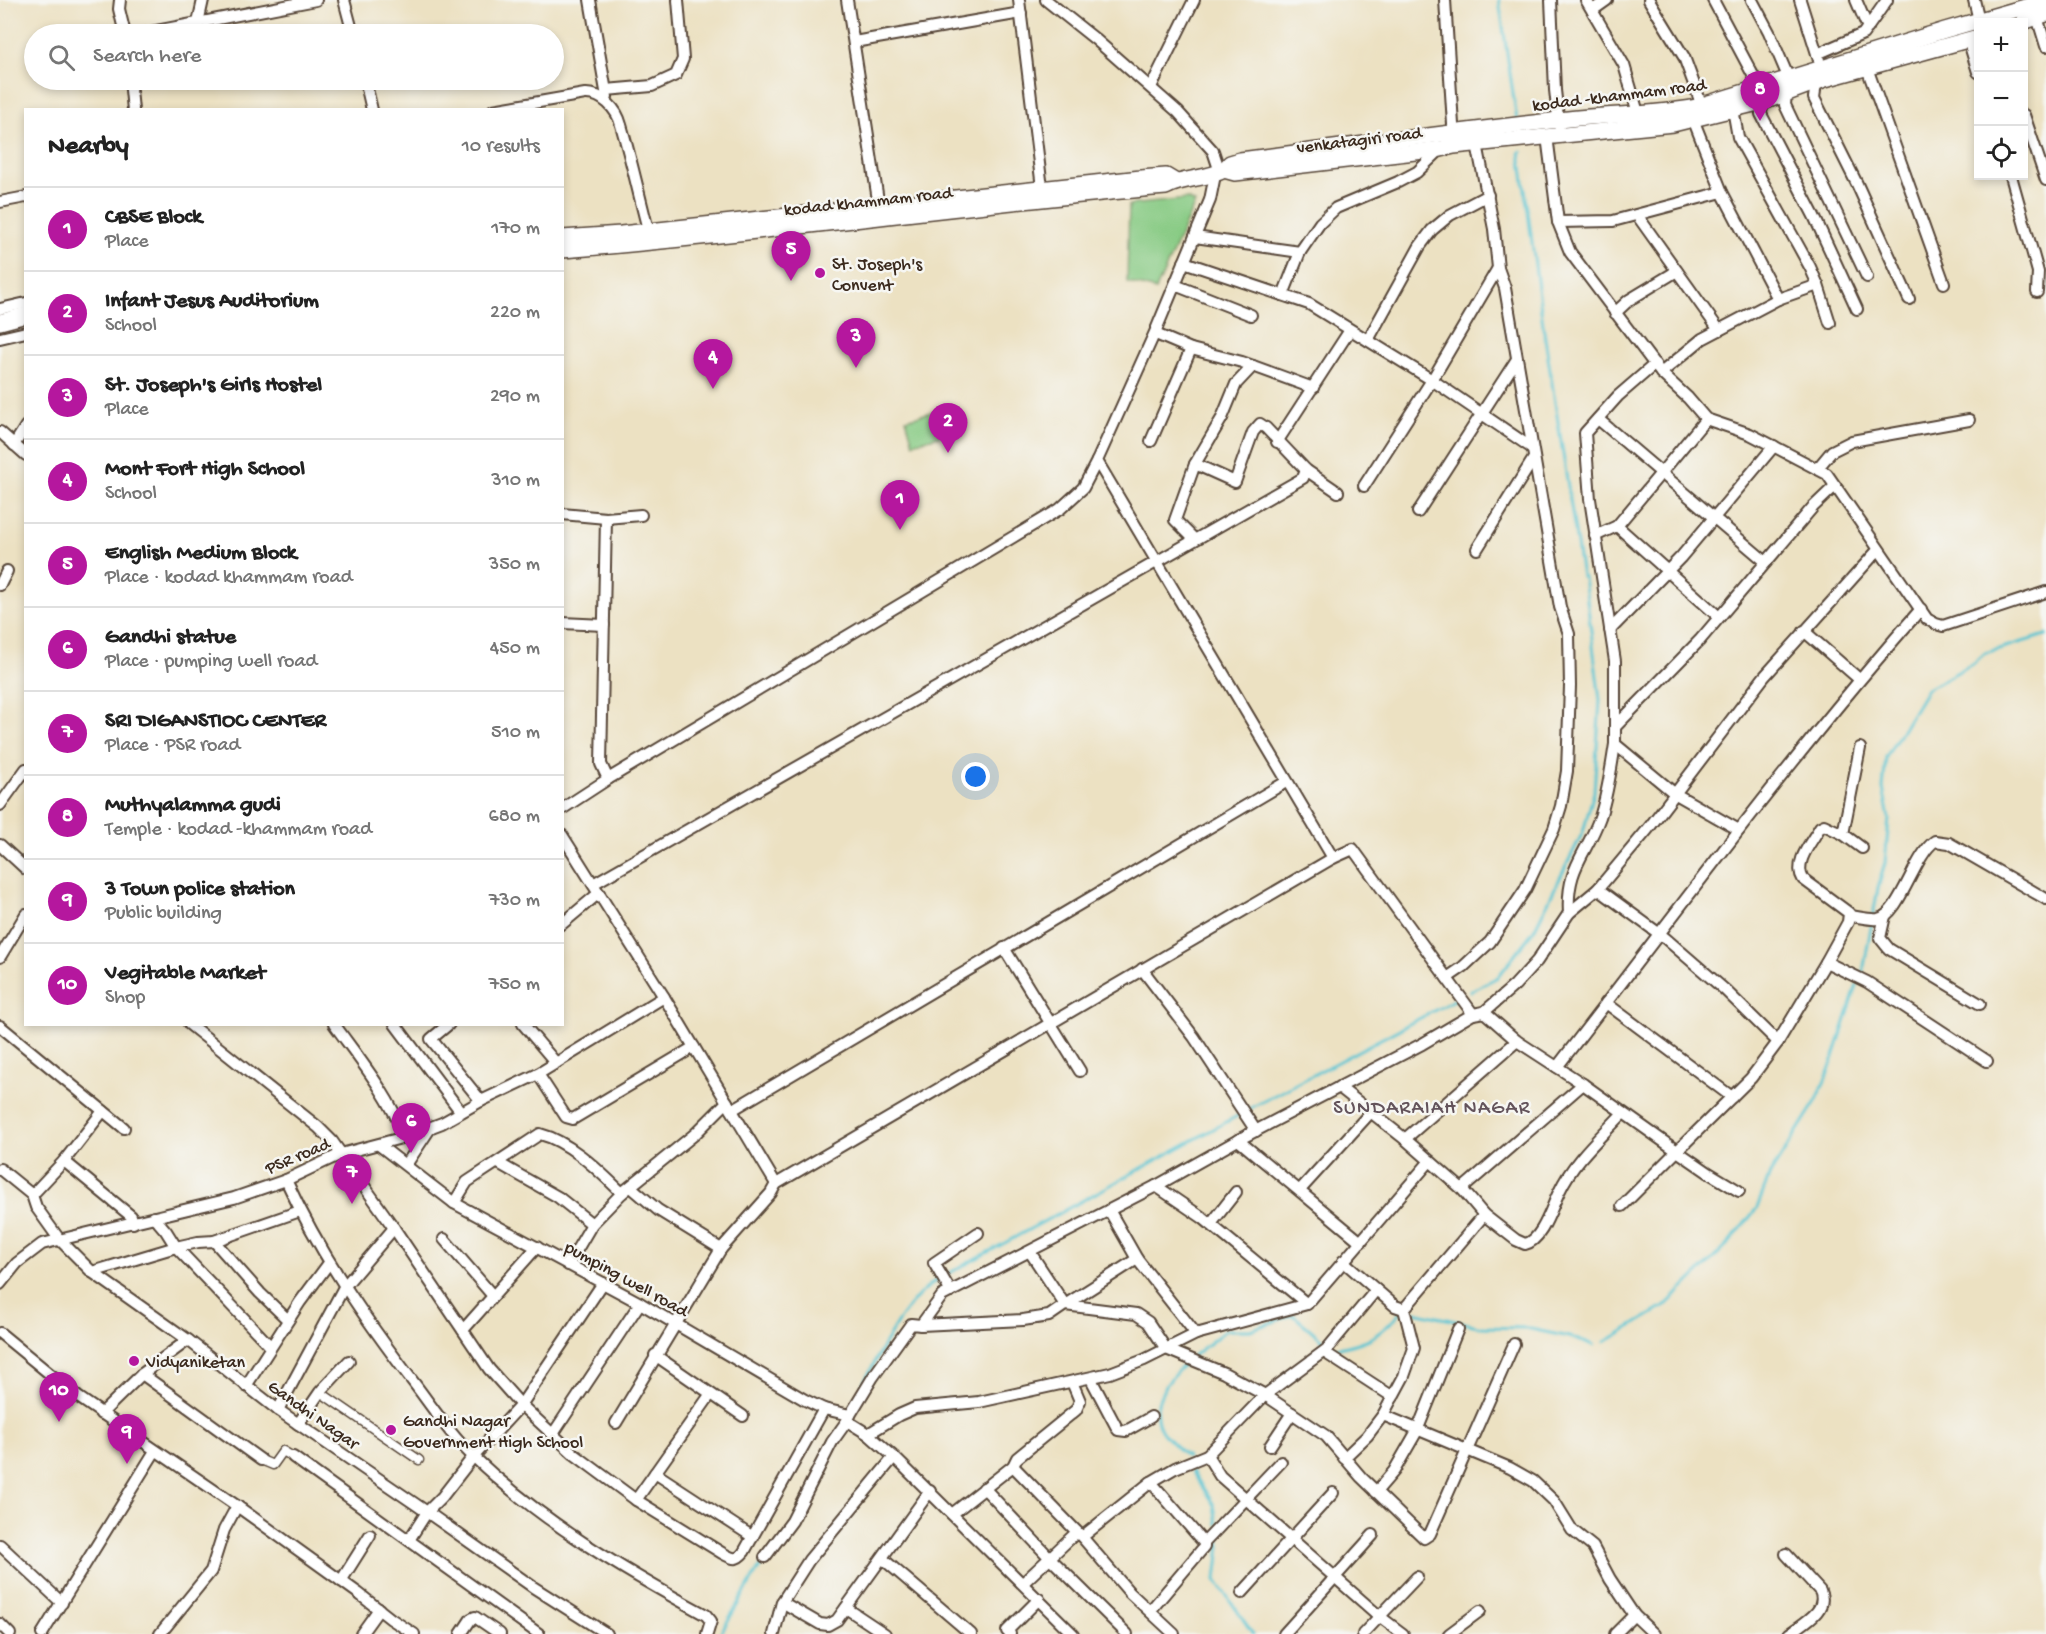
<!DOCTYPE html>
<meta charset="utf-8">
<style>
:root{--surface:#fff;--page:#f6f6f6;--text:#222;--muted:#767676;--line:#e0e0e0;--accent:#b5179e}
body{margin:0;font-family:"Gochi Hand",sans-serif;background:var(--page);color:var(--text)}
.controls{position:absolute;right:18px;top:18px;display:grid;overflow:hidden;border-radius:0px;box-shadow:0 3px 9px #0003}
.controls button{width:54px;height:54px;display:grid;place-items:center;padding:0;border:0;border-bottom:2px solid var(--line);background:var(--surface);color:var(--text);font:30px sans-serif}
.you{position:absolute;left:976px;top:777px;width:21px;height:21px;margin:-15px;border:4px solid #fff;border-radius:50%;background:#1a73e8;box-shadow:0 0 0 9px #1a73e833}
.badge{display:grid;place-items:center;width:39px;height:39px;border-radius:50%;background:var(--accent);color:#fff;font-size:20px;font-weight:700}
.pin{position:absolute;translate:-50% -50px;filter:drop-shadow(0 2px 3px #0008)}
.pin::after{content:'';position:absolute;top:32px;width:21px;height:18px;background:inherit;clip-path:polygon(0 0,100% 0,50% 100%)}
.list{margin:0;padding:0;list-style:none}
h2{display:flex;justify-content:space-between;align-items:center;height:78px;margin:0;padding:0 24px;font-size:26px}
h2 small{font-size:20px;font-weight:400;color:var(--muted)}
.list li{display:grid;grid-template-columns:39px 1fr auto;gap:18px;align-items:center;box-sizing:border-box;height:84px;padding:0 24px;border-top:2px solid var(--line)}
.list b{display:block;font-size:22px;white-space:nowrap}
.list p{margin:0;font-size:20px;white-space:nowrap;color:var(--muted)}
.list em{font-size:20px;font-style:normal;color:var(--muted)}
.icon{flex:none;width:33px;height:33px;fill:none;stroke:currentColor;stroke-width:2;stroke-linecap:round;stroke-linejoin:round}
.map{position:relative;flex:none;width:2046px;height:1634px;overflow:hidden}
.search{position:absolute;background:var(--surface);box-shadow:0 3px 9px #0003;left:24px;top:24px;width:540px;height:66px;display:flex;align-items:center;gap:15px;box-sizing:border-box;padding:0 21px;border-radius:33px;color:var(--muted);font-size:22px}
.panel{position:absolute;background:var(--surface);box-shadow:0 3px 9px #0003;left:24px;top:108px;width:540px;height:918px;border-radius:0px}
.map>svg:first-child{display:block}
.green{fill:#87ca83;stroke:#617a50;stroke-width:1.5}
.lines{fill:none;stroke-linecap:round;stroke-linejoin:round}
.stream{stroke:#58c4d2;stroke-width:3}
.pedestrian-casing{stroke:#564537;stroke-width:11}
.minor-casing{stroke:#564537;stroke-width:14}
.secondary-casing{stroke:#564537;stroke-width:18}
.pedestrian{stroke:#fff;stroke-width:8}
.minor{stroke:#fff;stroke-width:10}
.secondary{stroke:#fff;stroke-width:15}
.poi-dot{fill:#b5179e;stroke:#f6f6f2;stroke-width:2}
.labels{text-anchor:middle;stroke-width:5;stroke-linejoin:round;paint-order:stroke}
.street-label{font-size:18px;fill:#3b2a1e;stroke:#f6f6f2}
.poi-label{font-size:18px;fill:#3b2a1e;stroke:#f6f6f2;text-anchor:start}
.neighbourhood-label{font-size:20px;letter-spacing:1.5px;fill:#63535b;stroke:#f6f6f2}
</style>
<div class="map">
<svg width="2046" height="1634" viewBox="0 0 2046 1634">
<rect width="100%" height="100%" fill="#f6f6f2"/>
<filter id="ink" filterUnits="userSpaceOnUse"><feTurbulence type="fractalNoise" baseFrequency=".0167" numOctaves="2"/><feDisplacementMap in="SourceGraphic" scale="12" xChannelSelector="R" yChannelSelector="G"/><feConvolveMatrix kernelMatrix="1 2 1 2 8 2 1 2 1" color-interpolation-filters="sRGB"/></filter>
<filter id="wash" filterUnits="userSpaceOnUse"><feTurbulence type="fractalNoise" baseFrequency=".008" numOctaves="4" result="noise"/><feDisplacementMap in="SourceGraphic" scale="24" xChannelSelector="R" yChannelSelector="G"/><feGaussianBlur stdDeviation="1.35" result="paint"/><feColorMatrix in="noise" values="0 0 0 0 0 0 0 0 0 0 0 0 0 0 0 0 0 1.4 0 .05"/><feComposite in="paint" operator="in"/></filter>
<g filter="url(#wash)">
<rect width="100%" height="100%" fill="#ece1c2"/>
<!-- green -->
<g class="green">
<path d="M1188,199L1195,203L1156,290L1127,282L1129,205Z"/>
<path d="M946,408L953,432L913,443L906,419Z"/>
</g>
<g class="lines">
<!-- stream -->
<g class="stream">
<path d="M1499,0L1517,120"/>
<path d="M1863,972L1878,888L1885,863L1889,818L1883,788L1886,757L1927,689L1974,663L1985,653L2046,635"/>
<path d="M1471,991L1498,977L1534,930L1583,832L1594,792L1600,700L1584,577H1582L1543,325L1520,152H1522"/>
<path d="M1247,1110L1458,998"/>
<path d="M946,1275L1241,1114"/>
<path d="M1415,1312L1482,1327L1526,1328L1578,1339L1594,1345"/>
<path d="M1605,1342L1664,1307L1730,1242L1757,1208L1770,1174L1817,1100L1832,1063L1857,985"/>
<path d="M1334,1349C1369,1342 1377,1338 1401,1312"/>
<path d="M1193,1356L1226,1330H1250L1293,1315L1324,1341"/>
<path d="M863,1384C884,1346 902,1304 938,1279"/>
<path d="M1187,1457C1179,1449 1166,1439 1161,1430C1147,1404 1170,1377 1188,1361"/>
<path d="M1192,1471L1214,1505L1217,1524"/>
<path d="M1218,1534L1220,1546L1216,1580L1253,1634"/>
<path d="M720,1634L764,1560"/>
</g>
</g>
</g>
<g filter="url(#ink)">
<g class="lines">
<!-- pedestrian casing -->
<g class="pedestrian-casing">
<g id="pedestrian">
<path d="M320,1392L419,1460"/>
<path d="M261,1460L273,1465L283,1451L293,1457"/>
</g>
</g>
<!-- minor casing -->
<g class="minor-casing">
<g id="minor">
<path d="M120,0L119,9L125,34"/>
<path d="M344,0L353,34"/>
<path d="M590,0L607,97"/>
<path d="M847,0L880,213"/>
<path d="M1019,0L1042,188"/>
<path d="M1046,0L1095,39L1178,112L1213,151L1220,172"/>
<path d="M1445,0L1454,140"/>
<path d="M1551,0L1555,90L1559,126"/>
<path d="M1586,0L1624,65L1638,113"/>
<path d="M1649,0L1684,57L1702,106"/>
<path d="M1713,0L1762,92"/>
<path d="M1752,0L1769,32L1789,79"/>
<path d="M1800,0L1819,60"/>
<path d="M1856,0L1868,28"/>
<path d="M1974,0L1979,20"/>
<path d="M1593,10L1607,0"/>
<path d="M2037,17L2046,46"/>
<path d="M198,23L203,0"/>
<path d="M140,34L316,0"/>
<path d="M1968,39L1978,72"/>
<path d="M854,42L1021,13"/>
<path d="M1817,54L1863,34L1887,0"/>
<path d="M1867,68L1944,283"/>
<path d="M130,80L133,110"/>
<path d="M365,80L372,110"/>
<path d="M1816,83L1814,98L1857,184L1909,299"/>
<path d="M1151,87L1194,0"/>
<path d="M606,90L652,86L676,75L683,59L678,0"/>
<path d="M1786,93L1785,105L1867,277"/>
<path d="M1763,101L1761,114L1814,216L1857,309"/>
<path d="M1733,109L1738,137L1810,267L1818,285L1830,323"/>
<path d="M493,110L585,94C602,93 617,109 621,125C632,162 640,200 650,237"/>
<path d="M2024,115L2046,180"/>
<path d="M1693,119L1722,192L1778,299"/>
<path d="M1547,136L1558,222L1570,252L1661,373L1688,398L1706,419L1750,434L1827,474L1927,619L1936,624L1943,626L2046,592"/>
<path d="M1215,175L1210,200L1156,330L1097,461L1333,858"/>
<path d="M2011,176L2038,272L2037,292"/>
<path d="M0,202L26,197"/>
<path d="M1637,215L1719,330"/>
<path d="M1558,222L1613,221L1722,192"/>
<path d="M1195,237L1300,252L1320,223L1336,208L1398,182L1417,172L1441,149"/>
<path d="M1184,262L1309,304L1432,380L1532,448"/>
<path d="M1175,285L1251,315"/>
<path d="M1283,295L1300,252"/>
<path d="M0,309L26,303"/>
<path d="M1615,313L1629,300L1677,271"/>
<path d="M1156,330L1158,335L1191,349L1242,362L1313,388"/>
<path d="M0,338L26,332"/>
<path d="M1368,340L1420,246L1432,230L1450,215L1488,195"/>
<path d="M1655,364L1618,396L1585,433L1590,499L1615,661V744L1674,793L1739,830"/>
<path d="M1661,373L1702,339L1778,299L1818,285"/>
<path d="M1598,419L1766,562"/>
<path d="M0,432L26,455"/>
<path d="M1151,441L1191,349"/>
<path d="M1277,442L1350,330"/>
<path d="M14,445L26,426"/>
<path d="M1195,464L1235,482L1253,432L1260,424L1266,428L1306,470L1338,492"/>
<path d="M1817,469L1832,451L1852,441L1969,420"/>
<path d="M1364,486L1432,380L1498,268"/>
<path d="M1418,512L1517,359"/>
<path d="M562,514L606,518L641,515"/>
<path d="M606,518L601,764L608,779"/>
<path d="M1617,526L1719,617"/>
<path d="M1595,536L1617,526L1706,419"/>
<path d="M1194,539L1175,520L1195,464L1222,418L1236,384L1253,366"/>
<path d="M1477,549L1534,458"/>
<path d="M0,585L7,571"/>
<path d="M562,623L604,625"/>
<path d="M1610,630L1681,557L1774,446"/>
<path d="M1804,631L1859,679"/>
<path d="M1615,727L1700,640L1813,507L1835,486"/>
<path d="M0,805L26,769"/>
<path d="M562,809L608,779L1060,509L1083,488L1097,461"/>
<path d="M1843,834L1860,748"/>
<path d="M562,835L664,997L776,1184"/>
<path d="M0,845L26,869"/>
<path d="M593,884L1303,478L1306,470"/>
<path d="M1598,889L1665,938L1725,990L1778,1042"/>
<path d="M1569,913C1566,867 1586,856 1600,817C1608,793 1611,769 1615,744"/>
<path d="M1850,916C1859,917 1870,920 1878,919C1900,915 1914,855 1935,841L1949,843L2046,899"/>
<path d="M1885,916L1880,938L1889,949L1980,1004"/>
<path d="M562,924L599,893"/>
<path d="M1004,948L1080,1071"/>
<path d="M0,957L26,914"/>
<path d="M1826,962L1848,922L1849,913L1803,879C1793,862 1812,842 1820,827L1824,825L1843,834L1862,848"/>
<path d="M1142,969L1194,1037L1256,1131"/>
<path d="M1447,978L1463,967L1490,942L1525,890L1554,829L1561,806L1567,771L1570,686L1569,634L1560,607L1505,288L1498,268L1494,229L1477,144"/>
<path d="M1606,1003L1732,1097"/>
<path d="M1484,1012L1515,985L1537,961L1569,913L1598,889L1648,829L1764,677L1878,550"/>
<path d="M189,1024L318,1127L332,1141L394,1228L489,1369L521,1405L574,1454L636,1500L722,1553C732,1558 736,1562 744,1552L824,1409"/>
<path d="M334,1024C360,1060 389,1095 405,1137"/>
<path d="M395,1024L461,1112"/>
<path d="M449,1024L431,1039L481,1101"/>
<path d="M523,1024L556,1063"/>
<path d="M0,1026L124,1128"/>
<path d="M1557,1067C1676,913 1792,755 1921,609"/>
<path d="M538,1074L566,1117L573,1119L694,1047"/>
<path d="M1339,1087L1405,1139L1462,1189L1484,1215L1516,1240L1525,1244C1542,1241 1552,1206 1559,1192C1574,1160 1600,1138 1623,1113"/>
<path d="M732,1110L1286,782"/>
<path d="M1405,1139L1517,1041"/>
<path d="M1238,1140L1361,1242"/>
<path d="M379,1145L454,1203L640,1303L805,1400L824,1409L850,1415L847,1421L868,1434L894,1457L1073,1634"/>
<path d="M64,1161L131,1216L133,1223"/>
<path d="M498,1163L558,1197L592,1224"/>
<path d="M406,1165L431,1127"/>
<path d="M0,1169L32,1195L36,1207L59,1239L92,1272L188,1340L278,1410L427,1512L533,1587L607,1634"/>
<path d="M286,1180C320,1254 365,1319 414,1383C433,1408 451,1436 474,1457C542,1522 625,1571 706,1615L711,1621L707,1634"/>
<path d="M1156,1186L1203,1218L1307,1304"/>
<path d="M631,1187L658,1210L721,1249"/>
<path d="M1462,1189L1583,1084"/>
<path d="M1300,1190L1371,1112"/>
<path d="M32,1195L64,1161L103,1111"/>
<path d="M454,1203L467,1182L540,1134C571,1142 600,1172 622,1193"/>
<path d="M1622,1206L1677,1151L1709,1173L1739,1191"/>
<path d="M1109,1210L1137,1259"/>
<path d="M154,1217L166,1231L176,1247L270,1346"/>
<path d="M1211,1224L1236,1192"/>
<path d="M444,1239L493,1296"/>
<path d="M214,1241L260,1293L288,1320"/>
<path d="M1343,1261L1395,1306L1404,1309L1484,1215"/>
<path d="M568,1265L592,1224L622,1193L695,1134L727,1102"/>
<path d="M92,1272L176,1247L198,1242L214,1241L300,1211"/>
<path d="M0,1284L17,1263L42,1244L234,1198L286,1180L341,1154L405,1137L442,1123L481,1101L538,1074L664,997"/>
<path d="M951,1292L934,1263L978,1233"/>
<path d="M921,1325L1023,1320L1049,1316L1065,1305L1136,1314L1148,1322L1166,1349L1224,1373L1265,1395L1326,1436L1361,1477L1424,1538L1430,1534L1514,1344"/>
<path d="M463,1330L537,1247"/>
<path d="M0,1333L78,1397L237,1506L358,1593L391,1619L414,1634"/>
<path d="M1196,1334L1307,1304L1430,1161"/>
<path d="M1324,1352L1393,1397"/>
<path d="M655,1355L743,1416"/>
<path d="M142,1374L261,1460"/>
<path d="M1091,1379L1118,1430L1126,1431L1151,1417"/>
<path d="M246,1386L300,1302L329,1263"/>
<path d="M278,1410L344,1287L394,1228"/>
<path d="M101,1414L142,1374L188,1340"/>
<path d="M850,1415L873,1377L911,1324L921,1325L942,1296L1156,1186L1238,1140L1422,1044L1473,1014"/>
<path d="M1383,1415L1510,1468L1533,1481L1554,1501L1572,1530L1593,1547L1610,1579L1634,1615L1654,1634"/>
<path d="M616,1423L721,1249L771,1193L776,1184L1333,858L1353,849L1473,1014L1484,1012L1517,1041L1583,1084L1677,1151L1751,1078L1778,1042L1826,962L1867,982L1987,1061"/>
<path d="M298,1424L320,1392L349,1361"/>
<path d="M553,1434L640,1303"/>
<path d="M868,1434L899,1415L915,1408L979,1402L1110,1373L1144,1360L1196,1334L1137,1259L1065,1305L1030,1252"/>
<path d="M1270,1446L1292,1413"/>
<path d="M1207,1455L1220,1476L1379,1616L1403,1634"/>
<path d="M293,1457L539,1634"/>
<path d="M1344,1458L1367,1436L1383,1415L1404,1376L1414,1348L1404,1309"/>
<path d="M1013,1466L1082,1537L1130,1593L1174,1634"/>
<path d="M655,1473L753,1537"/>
<path d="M984,1488L1050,1558L1127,1634"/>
<path d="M1376,1492L1394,1471L1417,1431L1458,1329"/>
<path d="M636,1500L710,1395"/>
<path d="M952,1514L1013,1466L1017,1458L1076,1410L1080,1401L1072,1382"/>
<path d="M1082,1537L1151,1482L1175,1468L1207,1455L1265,1395L1327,1349L1376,1290"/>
<path d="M409,1540L427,1512L442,1497L473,1457L521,1405L603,1283"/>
<path d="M1204,1543L1281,1462"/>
<path d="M0,1545L62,1603"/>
<path d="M1786,1554L1820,1591C1829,1611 1803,1623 1789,1634"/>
<path d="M765,1557L792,1521L832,1442L847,1421"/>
<path d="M883,1559L971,1634"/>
<path d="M341,1581L370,1535"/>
<path d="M1023,1583L1077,1532"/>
<path d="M1242,1593L1333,1493"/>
<path d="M782,1602L820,1624L828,1625L837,1620L930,1491"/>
<path d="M846,1608L885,1634"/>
<path d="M1150,1611L1204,1547V1543L1151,1482"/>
<path d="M0,1624L10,1634"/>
<path d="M42,1634L155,1451"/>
<path d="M160,1634L211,1571L224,1530L237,1506"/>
<path d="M361,1634L379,1609"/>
<path d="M461,1634L471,1619L475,1617L500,1634"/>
<path d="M774,1634L782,1602L809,1560L894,1457"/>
<path d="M1010,1634L1007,1631L1039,1599"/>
<path d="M1284,1634L1373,1535"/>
<path d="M1363,1634L1417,1577"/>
<path d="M1449,1634L1480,1611"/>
<path d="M1615,1634L1634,1615"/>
</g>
</g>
<!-- secondary casing -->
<g class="secondary-casing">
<g id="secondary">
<path d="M2023,22L2046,14"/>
<path d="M1224,170L1230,163L1240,160C1350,146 1459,131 1568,119C1611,114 1654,115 1696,107L1945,30L2046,1"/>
<path d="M562,238L621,234L1141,178L1166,176L1176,182"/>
<path d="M562,250C764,234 964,204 1166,187C1184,177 1205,180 1224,170L1235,173L1441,149L1454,146L1673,124L1693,119L1766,101L1825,79L1978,37"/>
<path d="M0,322L26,315"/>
</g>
</g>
<!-- pedestrian -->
<use href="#pedestrian" class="pedestrian"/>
<!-- minor -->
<use href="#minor" class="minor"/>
<!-- secondary -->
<use href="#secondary" class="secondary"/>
</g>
</g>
<!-- markers -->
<g class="poi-dot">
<circle cx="820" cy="273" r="6"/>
<circle cx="134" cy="1361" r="6"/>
<circle cx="391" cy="1430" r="6"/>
</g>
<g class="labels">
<!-- street labels -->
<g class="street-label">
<text transform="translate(1619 94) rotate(-7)" y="6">kodad -khammam road</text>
<text transform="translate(1359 139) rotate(-7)" y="6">venkatagiri road</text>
<text transform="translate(868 200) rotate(-6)" y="6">kodad khammam road</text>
<text transform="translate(297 1155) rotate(-23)" y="6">PSR road</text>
<text transform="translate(627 1278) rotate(29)" y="6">pumping well road</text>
<text transform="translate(314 1414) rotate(35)" y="6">Gandhi Nagar</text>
</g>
<!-- poi labels -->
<g class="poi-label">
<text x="832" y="269">St. Joseph's<tspan x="832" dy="21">Convent</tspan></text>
<text x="146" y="1367">Vidyaniketan</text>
<text x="403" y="1426">Gandhi Nagar<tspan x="403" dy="21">Government High School</tspan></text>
</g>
<!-- neighbourhood labels -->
<g class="neighbourhood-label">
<text x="1432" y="1113">SUNDARAIAH NAGAR</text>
</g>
</g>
</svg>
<div class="controls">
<button>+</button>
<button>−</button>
<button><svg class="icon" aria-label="locate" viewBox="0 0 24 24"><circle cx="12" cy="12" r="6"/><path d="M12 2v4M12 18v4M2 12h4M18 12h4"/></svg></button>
</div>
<div class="you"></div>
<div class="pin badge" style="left:900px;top:530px">1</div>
<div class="pin badge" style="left:948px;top:453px">2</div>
<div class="pin badge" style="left:856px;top:368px">3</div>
<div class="pin badge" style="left:713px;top:389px">4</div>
<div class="pin badge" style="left:791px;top:281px">5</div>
<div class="pin badge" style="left:411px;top:1153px">6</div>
<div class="pin badge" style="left:352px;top:1204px">7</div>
<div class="pin badge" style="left:1760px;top:121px">8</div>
<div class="pin badge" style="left:127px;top:1464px">9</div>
<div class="pin badge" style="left:59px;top:1422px">10</div>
<div class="search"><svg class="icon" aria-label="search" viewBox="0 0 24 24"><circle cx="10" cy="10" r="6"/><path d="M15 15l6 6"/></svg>Search here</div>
<section class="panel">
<h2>Nearby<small>10 results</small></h2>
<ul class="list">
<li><span class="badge">1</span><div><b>CBSE Block</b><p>Place</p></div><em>170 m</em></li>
<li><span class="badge">2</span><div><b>Infant Jesus Auditorium</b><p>School</p></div><em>220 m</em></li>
<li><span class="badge">3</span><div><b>St. Joseph's Girls Hostel</b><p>Place</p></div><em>290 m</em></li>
<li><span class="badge">4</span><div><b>Mont Fort High School</b><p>School</p></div><em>310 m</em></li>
<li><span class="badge">5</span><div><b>English Medium Block</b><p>Place · kodad khammam road</p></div><em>350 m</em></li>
<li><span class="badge">6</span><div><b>Gandhi statue</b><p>Place · pumping well road</p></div><em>450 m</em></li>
<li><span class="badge">7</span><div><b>SRI DIGANSTIOC CENTER</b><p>Place · PSR road</p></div><em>510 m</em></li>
<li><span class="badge">8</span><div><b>Muthyalamma gudi</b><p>Temple · kodad -khammam road</p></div><em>680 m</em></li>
<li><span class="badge">9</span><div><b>3 Town police station</b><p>Public building</p></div><em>730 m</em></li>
<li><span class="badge">10</span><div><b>Vegitable Market</b><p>Shop</p></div><em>750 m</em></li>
</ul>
</section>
</div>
